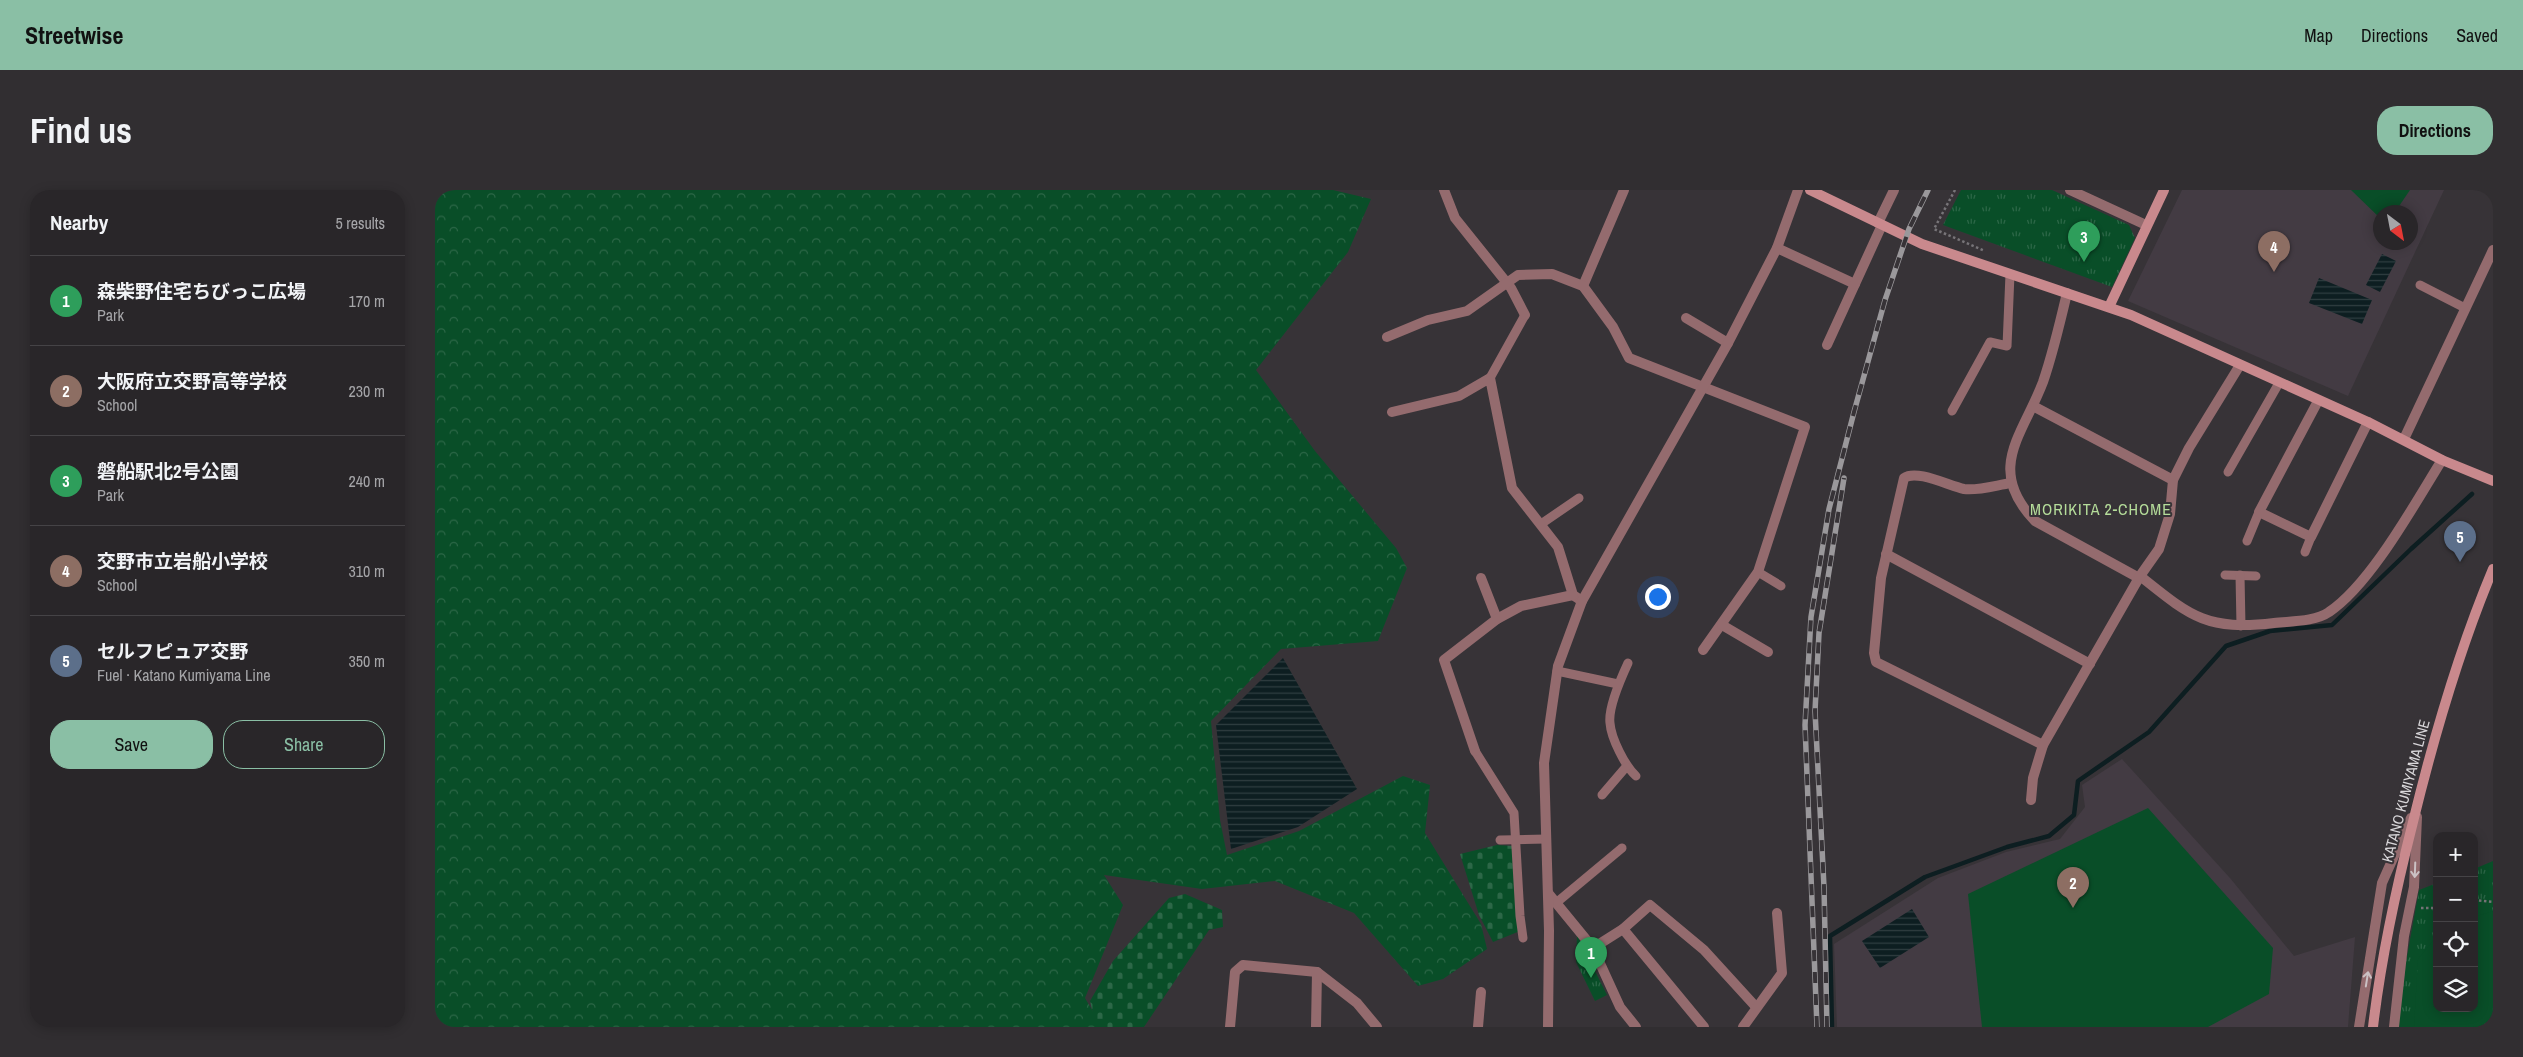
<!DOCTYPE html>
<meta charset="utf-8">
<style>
:root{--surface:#292629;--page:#312e31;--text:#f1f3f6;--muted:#a5a5a8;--line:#454346;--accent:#8abfa5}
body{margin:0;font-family:"Archivo Narrow","Noto Sans JP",sans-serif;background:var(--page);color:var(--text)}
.controls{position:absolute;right:15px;bottom:15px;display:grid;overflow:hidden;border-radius:10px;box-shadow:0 2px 12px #0003}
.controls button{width:45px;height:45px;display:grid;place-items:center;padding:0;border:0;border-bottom:1px solid var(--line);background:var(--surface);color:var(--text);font:25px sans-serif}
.compass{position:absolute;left:1938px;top:15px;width:45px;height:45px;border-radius:50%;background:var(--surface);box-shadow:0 2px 12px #0003;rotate:148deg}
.you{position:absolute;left:1222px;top:406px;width:18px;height:18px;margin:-12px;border:4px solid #fff;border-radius:50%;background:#1a73e8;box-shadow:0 0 0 8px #1a73e833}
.badge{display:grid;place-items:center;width:32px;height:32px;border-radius:50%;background:var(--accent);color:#fff;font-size:16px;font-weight:700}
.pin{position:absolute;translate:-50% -41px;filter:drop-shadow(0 1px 2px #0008)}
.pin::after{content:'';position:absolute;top:26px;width:18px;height:15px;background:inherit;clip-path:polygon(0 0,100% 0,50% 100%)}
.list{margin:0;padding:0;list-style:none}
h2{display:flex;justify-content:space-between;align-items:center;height:65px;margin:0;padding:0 20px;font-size:21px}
h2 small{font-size:16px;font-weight:400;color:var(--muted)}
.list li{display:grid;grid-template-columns:32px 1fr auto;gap:15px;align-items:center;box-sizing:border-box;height:90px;padding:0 20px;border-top:1px solid var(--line)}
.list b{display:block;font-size:19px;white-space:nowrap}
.list p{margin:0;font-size:16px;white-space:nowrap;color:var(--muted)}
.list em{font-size:16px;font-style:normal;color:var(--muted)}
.actions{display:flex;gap:10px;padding:15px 20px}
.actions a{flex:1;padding:11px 0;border:1px solid var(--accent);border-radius:20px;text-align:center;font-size:18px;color:var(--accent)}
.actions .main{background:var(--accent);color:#111}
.icon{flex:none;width:28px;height:28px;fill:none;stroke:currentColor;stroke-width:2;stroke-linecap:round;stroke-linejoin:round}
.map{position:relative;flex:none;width:2058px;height:837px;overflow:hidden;border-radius:20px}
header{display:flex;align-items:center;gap:30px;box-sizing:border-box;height:70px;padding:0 25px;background:var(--accent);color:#111}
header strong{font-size:24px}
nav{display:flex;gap:28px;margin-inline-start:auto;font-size:18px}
.intro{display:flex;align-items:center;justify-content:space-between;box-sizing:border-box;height:120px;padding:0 30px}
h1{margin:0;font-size:35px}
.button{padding:12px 22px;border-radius:20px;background:var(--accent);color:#111;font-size:18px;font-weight:700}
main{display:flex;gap:30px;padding:0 30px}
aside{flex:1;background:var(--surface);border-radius:20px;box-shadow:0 2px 12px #0003}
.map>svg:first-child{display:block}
.built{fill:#433b43;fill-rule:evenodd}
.forest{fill:url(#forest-crowns)}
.cemetery{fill:url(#cemetery-stones)}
.park{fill:url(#park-tufts)}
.garden{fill:#094e28}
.water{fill:url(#water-rules)}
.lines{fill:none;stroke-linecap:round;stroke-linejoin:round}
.stream{stroke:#0d1e21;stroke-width:4.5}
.path{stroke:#777478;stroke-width:2.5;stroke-dasharray:2.5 2.5;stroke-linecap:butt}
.lane{stroke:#946b6e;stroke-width:9}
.street{stroke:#946b6e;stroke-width:10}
.secondary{stroke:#c9898d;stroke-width:10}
.rail-casing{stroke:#9a989b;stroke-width:5.5}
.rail{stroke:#373337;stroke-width:4;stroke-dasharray:11;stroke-linecap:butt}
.oneway{stroke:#cbc1c4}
.labels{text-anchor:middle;stroke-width:4;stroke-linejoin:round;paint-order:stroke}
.street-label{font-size:15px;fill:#d9d7da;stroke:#373337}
.neighbourhood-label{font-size:16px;letter-spacing:1px;fill:#b5dd9a;stroke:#373337}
</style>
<header>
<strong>Streetwise</strong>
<nav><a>Map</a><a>Directions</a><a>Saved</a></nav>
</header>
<div class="intro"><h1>Find us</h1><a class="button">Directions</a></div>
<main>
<aside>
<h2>Nearby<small>5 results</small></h2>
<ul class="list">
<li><span class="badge" style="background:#2e9e5b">1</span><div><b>森柴野住宅ちびっこ広場</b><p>Park</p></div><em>170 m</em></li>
<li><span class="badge" style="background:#8d6e63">2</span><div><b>大阪府立交野高等学校</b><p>School</p></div><em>230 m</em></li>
<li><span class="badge" style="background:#2e9e5b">3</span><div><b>磐船駅北2号公園</b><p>Park</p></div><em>240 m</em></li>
<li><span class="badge" style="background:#8d6e63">4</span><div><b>交野市立岩船小学校</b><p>School</p></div><em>310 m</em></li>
<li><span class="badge" style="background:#5c6f8a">5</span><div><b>セルフピュア交野</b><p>Fuel · Katano Kumiyama Line</p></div><em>350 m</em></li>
</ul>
<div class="actions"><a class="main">Save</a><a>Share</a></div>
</aside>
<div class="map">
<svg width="2058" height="837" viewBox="0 0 2058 837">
<defs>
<pattern id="forest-crowns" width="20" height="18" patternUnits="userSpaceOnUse" patternTransform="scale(1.25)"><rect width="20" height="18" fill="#094e28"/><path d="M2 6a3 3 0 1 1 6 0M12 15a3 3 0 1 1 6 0" fill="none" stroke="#2c6747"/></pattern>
<pattern id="cemetery-stones" width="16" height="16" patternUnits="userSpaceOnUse" patternTransform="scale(1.25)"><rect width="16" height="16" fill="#094e28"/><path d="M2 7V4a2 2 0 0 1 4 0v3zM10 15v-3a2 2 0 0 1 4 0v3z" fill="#2c6747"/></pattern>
<pattern id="park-tufts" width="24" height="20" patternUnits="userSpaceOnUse" patternTransform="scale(1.25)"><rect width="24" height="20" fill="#094e28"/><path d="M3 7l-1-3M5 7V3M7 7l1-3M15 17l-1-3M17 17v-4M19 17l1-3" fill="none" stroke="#2c6747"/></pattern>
<pattern id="water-rules" width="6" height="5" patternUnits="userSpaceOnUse" patternTransform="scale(1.25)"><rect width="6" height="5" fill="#0d1e21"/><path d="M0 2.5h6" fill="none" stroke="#303e41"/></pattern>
</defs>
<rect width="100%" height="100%" fill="#373337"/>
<!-- built -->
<g class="built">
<path d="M1747,0H2009L1913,206L1693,111ZM1946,22H1976V52H1946Z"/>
<path d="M1687,569L1795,688L1859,766L1920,747L1913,837H1402L1399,754L1503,688L1571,662L1625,649L1650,617L1647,595Z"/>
</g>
<!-- forest -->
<path class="forest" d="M0,0H898L936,9L913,62L821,180L880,261L961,358L972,378L943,451L846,459L776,531L785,630L792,665L864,641L968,586L995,595L990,643L1046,734L1052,759L1008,789L983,796L919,723L840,691L767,699L669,685L688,715L650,808L667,837H0Z"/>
<!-- cemetery -->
<g class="cemetery">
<path d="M1062,655L1078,656L1085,741L1058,752L1044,725L1025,664Z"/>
<path d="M750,704L787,720L788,737L774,740L709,837H661L655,811L678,771L734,708Z"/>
</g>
<!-- park -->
<g class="park">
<path d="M1526,0H1617L1694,35L1700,48L1677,97L1508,35Z"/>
<path d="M2058,671V837H1963L1971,772L1984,700L2002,693V818H2039V679Z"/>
<path d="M1142,745L1172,805L1160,811L1141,772Z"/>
</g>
<!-- garden -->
<g class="garden">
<path d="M1916,0H1975L1960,22H1946L1945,28Z"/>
<path d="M1713,618L1838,758L1834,804L1773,837H1547L1533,704Z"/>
<path d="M2058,721V837H1979L1983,769L2002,746V818H2039V727Z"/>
</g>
<!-- water -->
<g class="water">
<path d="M1947,64L1961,71L1945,102L1931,95Z"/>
<path d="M1884,88L1937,110L1927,134L1874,113Z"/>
<path d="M848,468L922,599L863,637L796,659L781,535Z"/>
<path d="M1477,719L1494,747L1445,778L1427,751Z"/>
</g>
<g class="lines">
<!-- stream -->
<path class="stream" d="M1397,837L1395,746L1490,687L1572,657L1614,646L1639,625L1643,591L1714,542L1791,456L1835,441L1897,435L1976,359L2037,304"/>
<!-- path -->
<g class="path">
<path d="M1520,0L1499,39L1550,61"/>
<path d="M2039,710L2058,712"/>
<path d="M1986,718H2002"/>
</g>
<!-- lane -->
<g class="lane">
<path d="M1985,95L2030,118"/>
<path d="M1055,188L1090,125"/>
<path d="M1517,221L1555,152L1572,156L1575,84"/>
<path d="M1793,282L1844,193"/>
<path d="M1106,334L1144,308"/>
<path d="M1812,351L1824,322"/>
<path d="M1870,362L1876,347"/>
<path d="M1323,382L1346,396"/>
<path d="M1790,385L1821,386"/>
<path d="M1805,385L1806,436"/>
<path d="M1193,473C1187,486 1173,518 1175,533C1176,548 1190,576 1201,586"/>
<path d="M1122,481L1183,494"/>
<path d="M1040,561L1079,623L1085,726L1088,748"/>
<path d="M1167,605L1191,577"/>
<path d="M1065,650L1111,649"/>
<path d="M1121,713L1187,658"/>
</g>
<!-- street -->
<g class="street">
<path d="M1009,0L1020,28L1076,98L1090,125"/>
<path d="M1635,0L1711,35"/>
<path d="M1443,33L1459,0"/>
<path d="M1342,58L1420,94"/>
<path d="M1148,96L1189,0"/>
<path d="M1632,103C1625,133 1618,163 1608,192C1588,245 1550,279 1600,331L1704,388"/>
<path d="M1251,128L1293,153"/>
<path d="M952,147L993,130L1032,121L1083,85L1117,84L1148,96L1178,137L1194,168L1370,237L1323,382L1268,460"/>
<path d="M1392,155L1447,35"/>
<path d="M1883,211L1824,322L1876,347L1933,232"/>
<path d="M1598,216L1738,290"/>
<path d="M957,222L1024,206L1055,188L1077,298L1123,357L1138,405L1147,411"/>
<path d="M1969,249L2058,60"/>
<path d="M1576,293C1562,295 1543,301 1529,299C1514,296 1482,279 1469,288L1446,388L1439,463L1441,472L1608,555"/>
<path d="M1451,364L1655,474"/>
<path d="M1705,386C1755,426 1771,441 1839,433C1855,431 1880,432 1894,422C1936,394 1980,313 2007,270"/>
<path d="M1046,388L1062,429"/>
<path d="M1287,435L1333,462"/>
<path d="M1040,561L1009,470L1062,429L1086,416L1138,405"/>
<path d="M1596,610L1598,588L1608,555L1705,386L1724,359L1735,324L1738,290L1754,258L1805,175"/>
<path d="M1113,703L1158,758L1185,817L1201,837"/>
<path d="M1188,739L1269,837"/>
<path d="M1158,758L1188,739L1215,715L1269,760L1321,817"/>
<path d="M795,837L800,782L808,775L882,782L922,813L942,837"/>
<path d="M881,837L882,782"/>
<path d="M1043,837L1046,802"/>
<path d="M1113,837L1114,741L1109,573L1123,476L1147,411L1293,153L1342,58L1363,0"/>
<path d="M1308,837L1347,783L1342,723"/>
<path d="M1924,837L1947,693L1976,628"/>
<path d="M1959,837L1969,746L1979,697L1982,627"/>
</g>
<!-- secondary -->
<g class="secondary">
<path d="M1375,0L1487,54L1696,125L1933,232L2007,270L2058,291"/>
<path d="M1674,117L1729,0"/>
<path d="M1938,837C1946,768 1961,699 1978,632C1999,546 2024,460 2058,379"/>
</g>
<!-- rail casing -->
<g class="rail-casing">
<g id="rail">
<path d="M1382,837L1370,535L1376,427L1394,319L1419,222L1450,110L1474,39L1493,0"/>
<path d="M1392,837L1389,697L1380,521L1384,443L1409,288"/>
</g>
</g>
<!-- rail -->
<use href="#rail" class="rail"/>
</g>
<!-- one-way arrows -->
<defs><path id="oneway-shaft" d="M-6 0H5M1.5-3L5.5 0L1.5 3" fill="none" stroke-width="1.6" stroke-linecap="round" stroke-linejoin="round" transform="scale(1.25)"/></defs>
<g class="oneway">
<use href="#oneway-shaft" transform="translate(1980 680) rotate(92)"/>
<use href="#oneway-shaft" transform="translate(1932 789) rotate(-81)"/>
</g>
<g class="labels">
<!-- street labels -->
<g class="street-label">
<text transform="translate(1971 601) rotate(-75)" y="5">KATANO KUMIYAMA LINE</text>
</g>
<!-- neighbourhood labels -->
<g class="neighbourhood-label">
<text x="1666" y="325">MORIKITA 2-CHOME</text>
</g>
</g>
</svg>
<div class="controls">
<button>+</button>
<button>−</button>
<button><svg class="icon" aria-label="locate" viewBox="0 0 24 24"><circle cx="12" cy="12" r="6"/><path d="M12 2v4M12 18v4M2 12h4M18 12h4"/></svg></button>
<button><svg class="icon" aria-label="layers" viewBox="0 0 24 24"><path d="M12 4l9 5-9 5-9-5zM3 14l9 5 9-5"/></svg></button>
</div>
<svg class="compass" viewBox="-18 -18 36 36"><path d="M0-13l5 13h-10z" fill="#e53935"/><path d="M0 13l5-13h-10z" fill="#a5a5a8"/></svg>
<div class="you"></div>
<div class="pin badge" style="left:1156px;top:788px;background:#2e9e5b">1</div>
<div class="pin badge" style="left:1638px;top:718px;background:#8d6e63">2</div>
<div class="pin badge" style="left:1649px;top:72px;background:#2e9e5b">3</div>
<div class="pin badge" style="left:1839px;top:82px;background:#8d6e63">4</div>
<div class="pin badge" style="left:2025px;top:372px;background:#5c6f8a">5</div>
</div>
</main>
